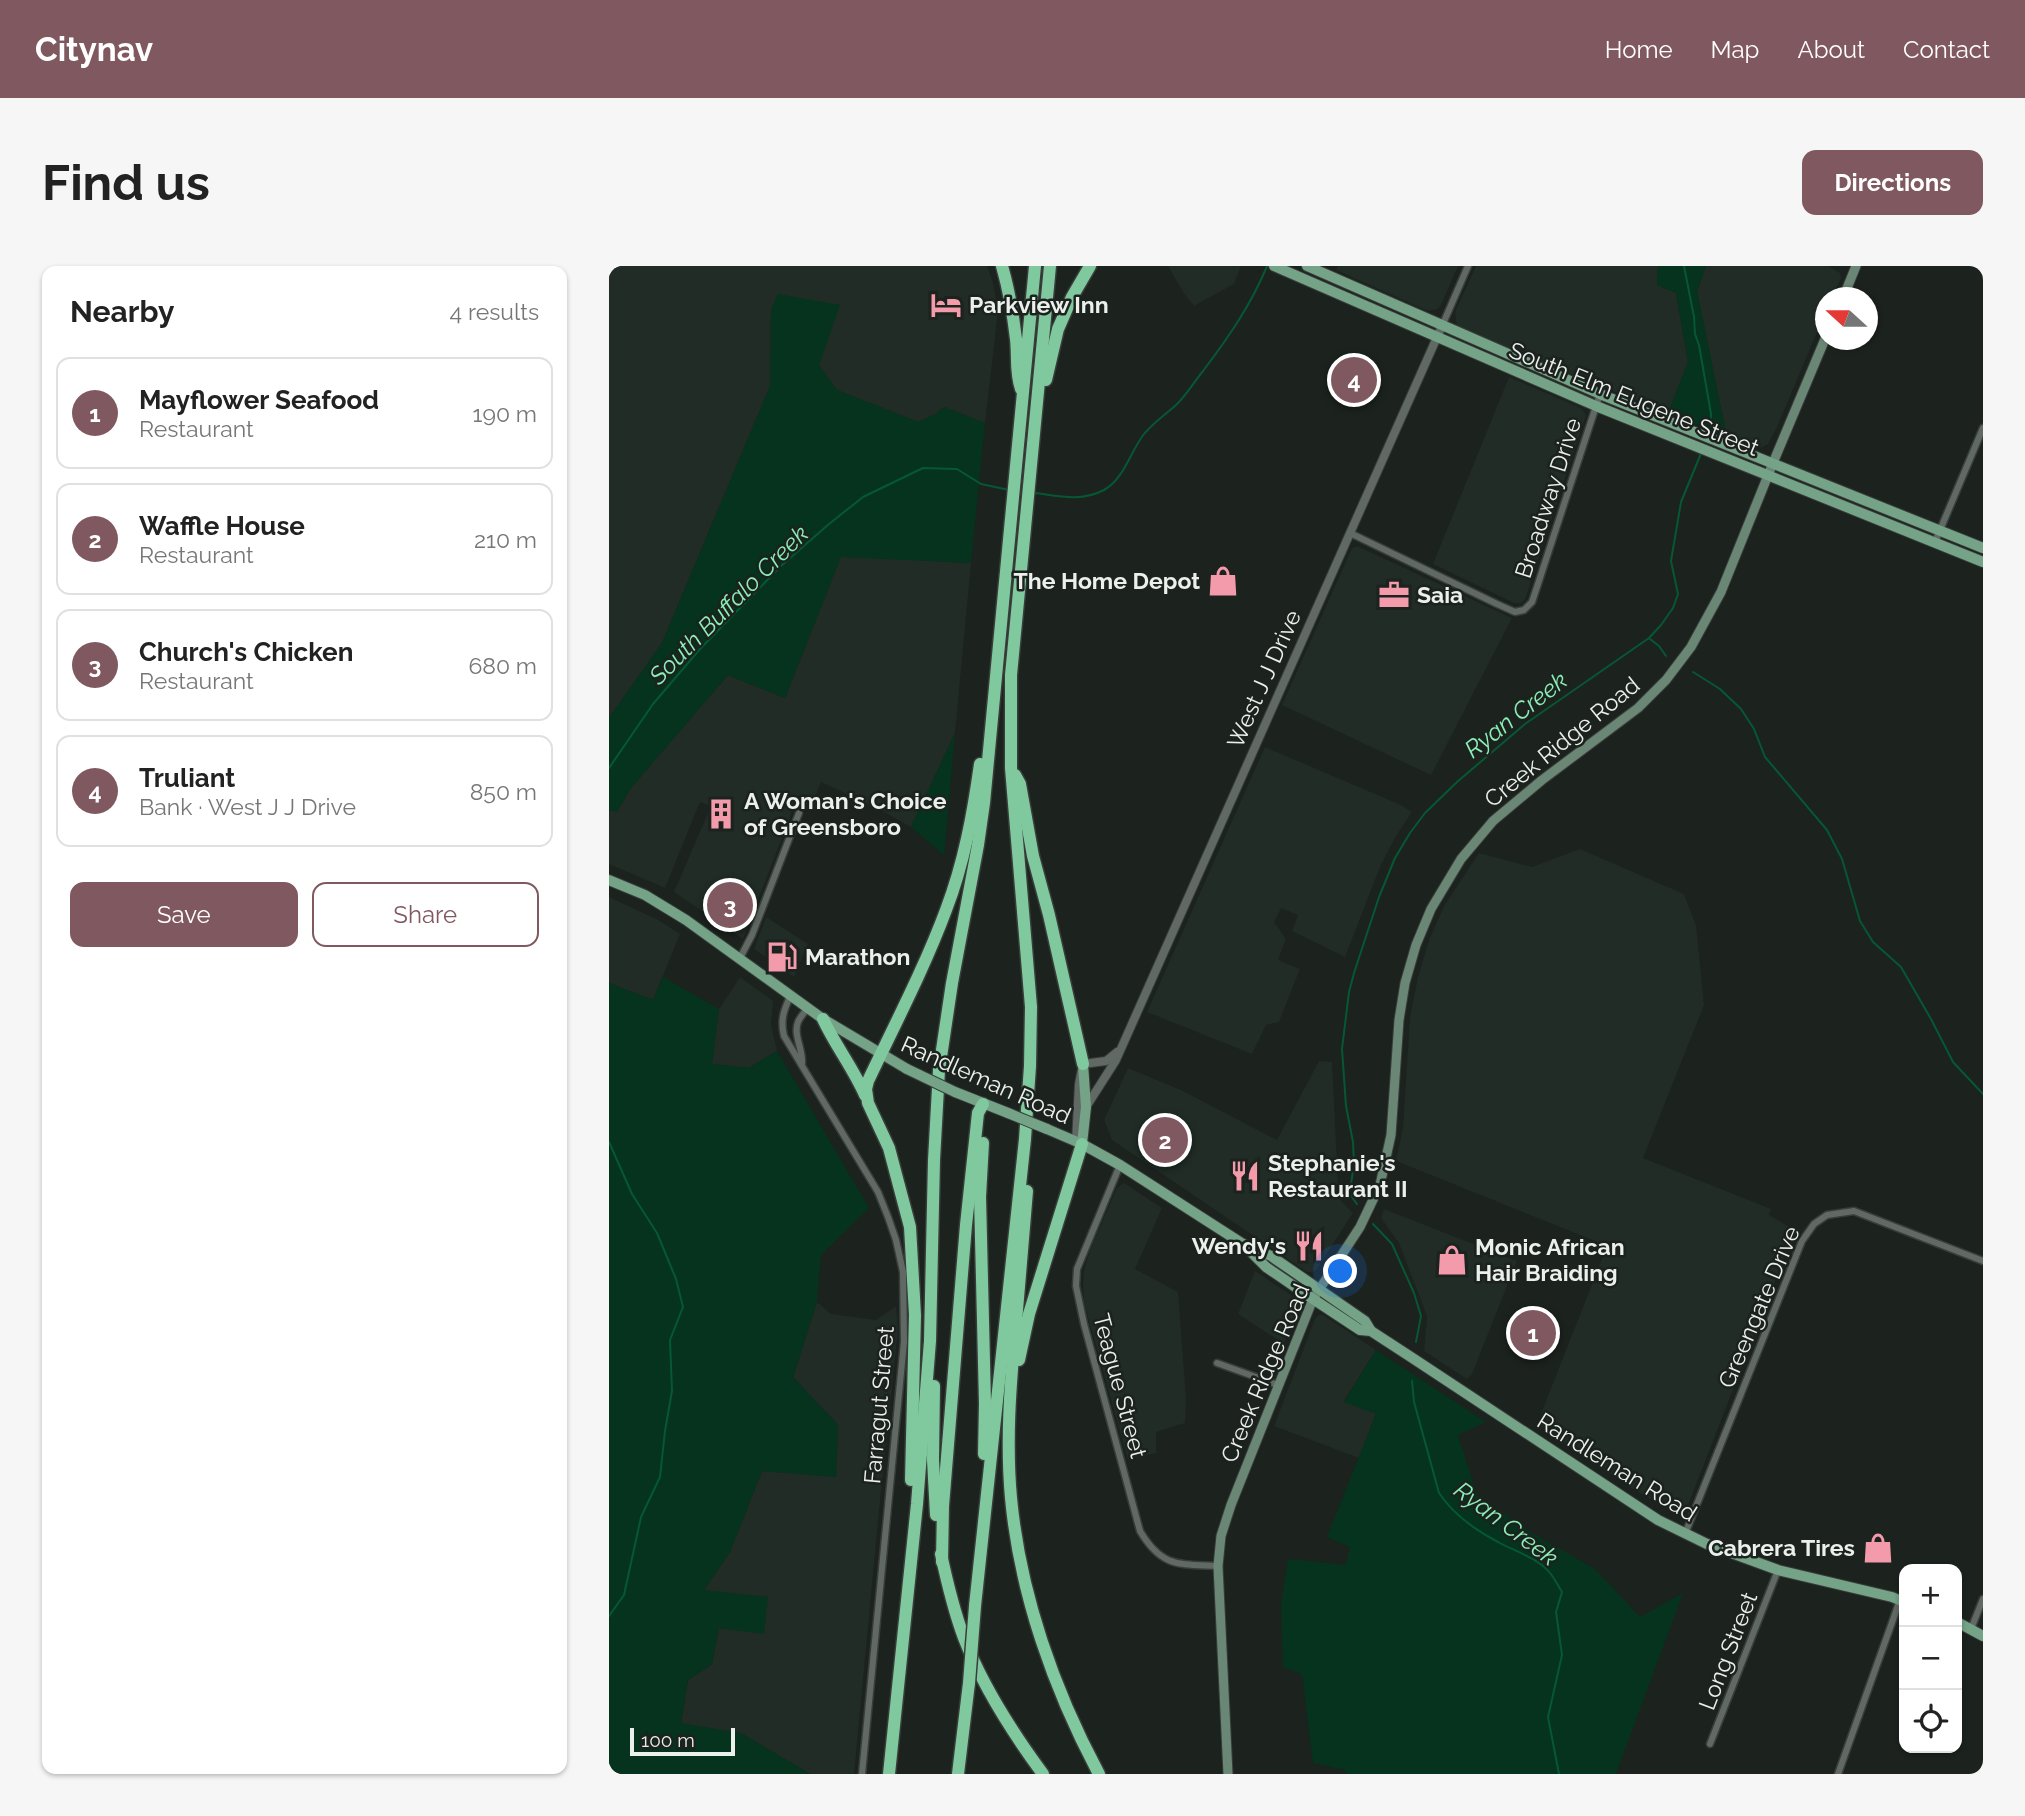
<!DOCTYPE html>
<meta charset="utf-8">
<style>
:root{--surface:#fff;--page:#f6f6f6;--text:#222;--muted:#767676;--line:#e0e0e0;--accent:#805860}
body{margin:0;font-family:Raleway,sans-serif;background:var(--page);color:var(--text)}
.controls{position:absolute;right:21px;bottom:21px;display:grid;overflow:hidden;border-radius:14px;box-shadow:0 2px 5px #0004}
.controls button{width:63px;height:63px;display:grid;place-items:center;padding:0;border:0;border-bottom:2px solid var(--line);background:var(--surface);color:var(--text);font:35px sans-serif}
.compass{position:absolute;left:1206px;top:21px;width:63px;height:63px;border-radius:50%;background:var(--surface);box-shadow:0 2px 5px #0004;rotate:291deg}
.scale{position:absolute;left:21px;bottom:18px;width:105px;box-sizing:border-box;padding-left:7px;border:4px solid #ecf0ed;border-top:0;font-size:19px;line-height:24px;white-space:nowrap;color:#ecf0ed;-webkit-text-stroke:5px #1c221e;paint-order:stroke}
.you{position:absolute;left:732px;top:1006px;width:24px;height:24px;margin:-18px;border:5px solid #fff;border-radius:50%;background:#1a73e8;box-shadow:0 0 0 10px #1a73e833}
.badge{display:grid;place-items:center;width:46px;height:46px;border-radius:50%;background:var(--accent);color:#fff;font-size:23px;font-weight:700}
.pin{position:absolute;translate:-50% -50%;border:4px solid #fff;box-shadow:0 2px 7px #0006}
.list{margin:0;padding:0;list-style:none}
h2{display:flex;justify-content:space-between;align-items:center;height:91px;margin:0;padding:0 28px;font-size:30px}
h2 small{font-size:23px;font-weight:400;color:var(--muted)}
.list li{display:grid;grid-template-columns:46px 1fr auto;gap:21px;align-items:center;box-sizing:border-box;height:112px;margin:0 14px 14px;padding:0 14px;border:2px solid var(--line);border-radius:14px}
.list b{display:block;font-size:26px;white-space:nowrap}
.list p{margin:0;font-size:23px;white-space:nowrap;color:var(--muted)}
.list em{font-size:23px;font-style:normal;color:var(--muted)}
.actions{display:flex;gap:14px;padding:21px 28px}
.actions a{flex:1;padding:16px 0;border:2px solid var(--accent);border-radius:14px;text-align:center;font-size:24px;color:var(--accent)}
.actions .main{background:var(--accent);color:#fff}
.icon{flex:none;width:38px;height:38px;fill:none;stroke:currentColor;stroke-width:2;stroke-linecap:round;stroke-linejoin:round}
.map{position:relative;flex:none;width:1374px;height:1508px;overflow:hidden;border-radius:14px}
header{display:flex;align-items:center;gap:42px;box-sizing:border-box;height:98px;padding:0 35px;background:var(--accent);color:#fff}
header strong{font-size:33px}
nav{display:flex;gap:38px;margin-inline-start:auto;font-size:24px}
.intro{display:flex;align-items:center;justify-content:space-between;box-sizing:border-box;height:168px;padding:0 42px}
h1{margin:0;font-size:49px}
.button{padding:18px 32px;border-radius:14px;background:var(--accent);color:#fff;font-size:24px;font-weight:700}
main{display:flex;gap:42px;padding:0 42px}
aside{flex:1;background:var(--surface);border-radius:14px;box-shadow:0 2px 5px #0004}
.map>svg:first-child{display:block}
.built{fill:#202c25}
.green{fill:#05331e}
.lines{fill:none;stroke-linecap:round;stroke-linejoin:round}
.stream{stroke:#065835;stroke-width:2}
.minor-casing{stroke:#393d3a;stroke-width:9}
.tertiary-casing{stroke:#393d3a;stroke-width:10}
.secondary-casing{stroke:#393d3a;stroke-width:11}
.primary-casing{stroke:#393d3a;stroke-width:12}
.motorway-casing{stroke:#393d3a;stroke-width:15}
.minor{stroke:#616964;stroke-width:6}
.tertiary{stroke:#616964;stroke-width:8}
.secondary{stroke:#6a8675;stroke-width:9}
.primary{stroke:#74a387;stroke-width:10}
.motorway{stroke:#80c99e;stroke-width:12}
.primary-bridge-casing{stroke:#393d3a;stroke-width:12;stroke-linecap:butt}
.motorway-bridge-casing{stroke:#393d3a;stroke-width:15;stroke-linecap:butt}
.primary-bridge{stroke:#74a387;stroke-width:10}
.motorway-bridge{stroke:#80c99e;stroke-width:12}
.labels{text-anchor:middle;stroke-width:5;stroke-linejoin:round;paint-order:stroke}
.poi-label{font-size:23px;font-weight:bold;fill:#ecf0ed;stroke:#1c221e;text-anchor:start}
.street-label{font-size:23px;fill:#ecf0ed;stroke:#1c221e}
.water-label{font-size:24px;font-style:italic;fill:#8cefb7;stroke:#1c221e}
</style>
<header>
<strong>Citynav</strong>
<nav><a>Home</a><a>Map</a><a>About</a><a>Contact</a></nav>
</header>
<div class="intro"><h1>Find us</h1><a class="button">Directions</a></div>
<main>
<aside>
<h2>Nearby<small>4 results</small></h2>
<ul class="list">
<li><span class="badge">1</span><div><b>Mayflower Seafood</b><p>Restaurant</p></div><em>190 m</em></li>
<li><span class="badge">2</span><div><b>Waffle House</b><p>Restaurant</p></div><em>210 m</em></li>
<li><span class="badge">3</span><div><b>Church's Chicken</b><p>Restaurant</p></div><em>680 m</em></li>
<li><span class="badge">4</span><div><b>Truliant</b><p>Bank · West J J Drive</p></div><em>850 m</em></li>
</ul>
<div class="actions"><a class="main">Save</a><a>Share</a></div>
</aside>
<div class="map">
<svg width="1374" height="1508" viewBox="0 0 1374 1508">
<rect width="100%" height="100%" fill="#1c221e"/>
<!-- built -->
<g class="built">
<path d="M0,0H378L384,17L389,46L376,157L335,141L327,148L309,156L228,124L210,99L162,43L161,120L53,377L0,452Z"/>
<path d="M559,0H632L625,18L585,40L574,26Z"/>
<path d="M729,0H849L832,39L828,43L819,45L727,4Z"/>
<path d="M867,0H1049L1048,19L1067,27L1079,96L1059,147L947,102L848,60L846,46Z"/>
<path d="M1097,0H1219L1231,7L1232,12L1223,31L1216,32V47L1168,161L1159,178L1151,182L1118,171L1088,26Z"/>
<path d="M900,111L972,142L977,149L916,333L912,337H905L824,298Z"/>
<path d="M748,280L903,352L822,509L673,439L743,282Z"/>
<path d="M232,290L362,297L346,467L302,561L268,542L212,516L204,536L186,531L181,551L134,673L65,626L102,540L91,536L56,622L0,598V544L8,546L21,523L119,409L176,432Z"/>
<path d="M656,481L792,539L803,546L787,570L771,601L736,691L683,665L689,649L672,642L665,656L677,673L669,694L691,703L670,756L657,759L643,788L538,746Z"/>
<path d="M971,583L1075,628L1087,659L1095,739L1034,892L1162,943L1160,949L1186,964L1078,1242L1073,1246L1065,1247L1021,1221L928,1158L998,980L787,895L794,862L801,751L809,711L820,674L835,640L870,587L923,601Z"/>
<path d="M0,631L49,654L71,668L44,734L0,717Z"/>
<path d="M157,651L199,678L185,711L145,683Z"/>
<path d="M131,711L164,735L162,758L168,785L140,802L102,798L110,743Z"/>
<path d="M710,795L723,796L729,919L732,935L744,947L707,1004L703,1006H698L503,874L495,854L519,802L572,824L668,874Z"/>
<path d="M515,917L553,942L526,1003L569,1026L577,1133L576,1157L547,1166V1187L519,1194L475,1036L474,1020L475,1004L481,984L508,922Z"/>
<path d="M775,943L908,995L863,1108L858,1113L815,1085L818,1050L790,977L772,952Z"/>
<path d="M646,1005L688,1033L690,1038L675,1078L629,1048Z"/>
<path d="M208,1036L222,1048L267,1054L287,1040L289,1063L273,1214L245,1508H201L132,1467L72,1458L79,1414L103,1398L110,1362L155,1367L95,1324L121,1286L153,1205L227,1210L229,1159L184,1111Z"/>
<path d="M710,1049H714L767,1084L735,1135L767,1147L750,1192L665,1160L706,1053Z"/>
</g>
<!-- green -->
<g class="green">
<path d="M1049,0H1097L1088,26L1118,171L1059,147L1079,96L1067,27L1048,19Z"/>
<path d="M169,28L231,39L210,99L228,124L309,156L327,148L335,141L376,157L362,297L232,291L176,432L119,409L21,523L8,546L0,544V452L53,377L161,120L162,43Z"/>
<path d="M346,467L335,589L302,561Z"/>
<path d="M54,711L110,743L103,798L140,802L168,785L260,942L212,989L208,1036L184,1111L229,1159L227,1211L153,1205L121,1286L95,1324L159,1331L155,1368L110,1362L103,1398L79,1414L72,1457L132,1467L201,1508H0V717L44,734Z"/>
<path d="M767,1084L877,1156L849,1169L868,1229L923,1267L986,1303L1031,1351L1074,1327L1007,1508H737L736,1504L704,1497L693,1408L674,1401L672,1338L679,1293L737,1299L741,1281L718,1271L767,1148L735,1136Z"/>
</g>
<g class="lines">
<!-- stream -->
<g class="stream">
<path d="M1075,0L1085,51L1086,68L1090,79L1102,148V162L1100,167"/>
<path d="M426,227C450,230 472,236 495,224C515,213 521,186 535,168C545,156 556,149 567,139C577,130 585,116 594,105C619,72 642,39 658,0"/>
<path d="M1041,373L1050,380L1057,390"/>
<path d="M1084,406L1111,423L1132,443L1145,463L1156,491L1218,564L1233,593L1251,655L1264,676L1292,701L1322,753L1344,796L1374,828"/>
<path d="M0,502L44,438L91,383L172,300L220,258L254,231L314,202L348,203L372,218L400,224"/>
<path d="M0,876L23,928L48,967L67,1013L74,1041L61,1074L63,1125L56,1165L51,1211L32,1251L15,1329L0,1350"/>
<path d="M748,938L742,930L741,925L745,898L744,876L737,840L733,783L740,726L745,707L770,631L786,592L801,567L816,547L848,516L916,458L1040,372L1052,359L1064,342L1069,328L1062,295L1072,236L1093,185"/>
<path d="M764,958L783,978L805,1027L812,1050L807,1076"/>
<path d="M803,1115L805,1136L830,1227C844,1248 866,1264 889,1276C905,1285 929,1292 941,1307C946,1313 949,1320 953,1326L947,1346L953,1389L939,1451L950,1508"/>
</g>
<!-- minor casing -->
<g class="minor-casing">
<g id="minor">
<path d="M833,60L859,0"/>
<path d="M741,267L888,338L906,346L915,344L923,336L928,321L991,128"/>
<path d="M1326,276L1374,162"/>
<path d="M131,692L143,669L190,547"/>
<path d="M182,729C175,743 171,754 175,770L269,926L279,951L287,974L294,1006L295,1076L253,1508"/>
<path d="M193,797C194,783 184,769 189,756C191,751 196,746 199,741"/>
<path d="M511,899L468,1003L467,1020L475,1058L531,1265C553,1302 570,1298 609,1300"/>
<path d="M608,1097L669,1119"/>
<path d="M1076,1268L1193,975L1205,958L1218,949L1245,945L1374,995"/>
<path d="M1362,1363L1374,1333"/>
<path d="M1101,1478L1169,1304"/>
<path d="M1229,1508L1291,1334"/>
</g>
</g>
<!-- tertiary casing -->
<g class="tertiary-casing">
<g id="tertiary">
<path d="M477,841L507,794L833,60"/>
<path d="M467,876L470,818L474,798L497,795L508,786"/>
</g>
</g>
<!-- secondary casing -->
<g class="secondary-casing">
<g id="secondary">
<path d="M1234,32L1247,0"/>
<path d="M619,1508L609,1300L612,1270L622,1239L704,1033L751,961L771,919L782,869L790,754L796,717L807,679L822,643L852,593L884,555L933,514L1029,442L1057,414L1082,381L1112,326L1164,197L1216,73"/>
</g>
</g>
<!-- primary casing -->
<g class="primary-casing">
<g id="primary">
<path d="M665,0L987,140L1374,296"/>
<path d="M698,0L991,128L1374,282"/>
<path d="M0,614L36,629L77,654L214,753L298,803"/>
<path d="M346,826L399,847"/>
<path d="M438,863L473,878L511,899L634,978L662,990L756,1055L762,1065"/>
<path d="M473,878L477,841L474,798"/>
<path d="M634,978L657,1001L704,1033L751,1064L762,1065L805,1093L1049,1254L1098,1278L1169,1304L1283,1331L1295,1336"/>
<path d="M1348,1356L1374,1370"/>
</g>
</g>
<!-- motorway casing -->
<g class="motorway-casing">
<g id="motorway">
<path d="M393,0C400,24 404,48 407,73C409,90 406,106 412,123"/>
<path d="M437,114L449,63L463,31L481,0"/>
<path d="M406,509L411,518L424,590L440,649L474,798"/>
<path d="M214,753C226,779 244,802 256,829"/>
<path d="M374,877L371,931L376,1137L375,1188"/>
<path d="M418,925C414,973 410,1020 406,1068C401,1122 397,1177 402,1232C411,1328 445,1424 490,1508"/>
<path d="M410,1094L420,1048L473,878"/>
<path d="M325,1120L324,1194L327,1249"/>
<path d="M302,1214L306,1049L301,961L280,882L259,837L257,823L259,815C286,758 315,703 337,644C355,597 364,548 371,498"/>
<path d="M332,1288C338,1316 345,1345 355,1372C374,1421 403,1466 434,1508"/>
<path d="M333,1296L334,1240L357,959L369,847L374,838"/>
<path d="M366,1340L416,873L421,800L422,741L402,502V409L441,0"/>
<path d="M280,1508L308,1238L321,1075L325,894L330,804L343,717L369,579L375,537L426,0"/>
<path d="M349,1508L360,1417"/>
</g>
</g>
<!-- minor -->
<use href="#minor" class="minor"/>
<!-- tertiary -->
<use href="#tertiary" class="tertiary"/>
<!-- secondary -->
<use href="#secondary" class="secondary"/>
<!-- primary -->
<use href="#primary" class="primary"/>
<!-- motorway -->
<use href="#motorway" class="motorway"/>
<!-- primary-bridge casing -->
<g class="primary-bridge-casing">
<g id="primary-bridge">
<path d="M298,803L346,826"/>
<path d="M399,847L438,863"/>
</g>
</g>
<!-- motorway-bridge casing -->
<g class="motorway-bridge-casing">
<path id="motorway-bridge" d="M360,1417L366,1340"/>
</g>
<!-- primary-bridge -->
<use href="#primary-bridge" class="primary-bridge"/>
<!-- motorway-bridge -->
<use href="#motorway-bridge" class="motorway-bridge"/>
</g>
<!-- icons -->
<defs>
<g id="hotel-bare" transform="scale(2.415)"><path d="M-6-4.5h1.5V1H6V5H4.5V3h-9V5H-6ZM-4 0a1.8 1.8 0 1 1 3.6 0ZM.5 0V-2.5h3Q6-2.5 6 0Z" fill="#f39aab" stroke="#1c221e" stroke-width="2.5" paint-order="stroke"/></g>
<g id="shop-bare" transform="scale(2.415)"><path d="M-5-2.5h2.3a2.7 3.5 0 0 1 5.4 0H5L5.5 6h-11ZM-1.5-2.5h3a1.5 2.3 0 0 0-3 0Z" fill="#f39aab" stroke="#1c221e" stroke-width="2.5" paint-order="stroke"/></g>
<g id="office-bare" transform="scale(2.415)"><path d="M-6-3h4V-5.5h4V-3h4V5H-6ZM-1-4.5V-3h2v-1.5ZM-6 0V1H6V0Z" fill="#f39aab" stroke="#1c221e" stroke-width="2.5" paint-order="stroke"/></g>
<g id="building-bare" transform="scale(2.415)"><path d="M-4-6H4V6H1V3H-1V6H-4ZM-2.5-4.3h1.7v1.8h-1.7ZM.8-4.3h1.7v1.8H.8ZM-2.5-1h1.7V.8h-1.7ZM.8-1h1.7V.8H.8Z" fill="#f39aab" stroke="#1c221e" stroke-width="2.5" paint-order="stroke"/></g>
<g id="fuel-bare" transform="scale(2.415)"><path d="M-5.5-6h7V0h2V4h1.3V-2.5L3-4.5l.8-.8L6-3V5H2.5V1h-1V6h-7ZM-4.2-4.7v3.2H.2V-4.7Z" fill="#f39aab" stroke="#1c221e" stroke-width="2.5" paint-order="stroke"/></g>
<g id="restaurant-bare" transform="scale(2.415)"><path d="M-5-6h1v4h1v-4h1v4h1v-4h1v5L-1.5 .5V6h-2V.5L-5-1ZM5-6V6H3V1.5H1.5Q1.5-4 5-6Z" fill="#f39aab" stroke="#1c221e" stroke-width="2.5" paint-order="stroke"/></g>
</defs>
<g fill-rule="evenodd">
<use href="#hotel-bare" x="337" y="39"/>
<use href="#shop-bare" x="614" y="315"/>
<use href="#office-bare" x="785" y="329"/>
<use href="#building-bare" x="112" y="548"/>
<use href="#fuel-bare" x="173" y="691"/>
<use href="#restaurant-bare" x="636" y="910"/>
<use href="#restaurant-bare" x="700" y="980"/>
<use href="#shop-bare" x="843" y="994"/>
<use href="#shop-bare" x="1269" y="1282"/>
</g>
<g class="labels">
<!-- poi labels -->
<g class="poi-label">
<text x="360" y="47">Parkview Inn</text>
<text x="591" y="323" text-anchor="end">The Home Depot</text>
<text x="808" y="337">Saia</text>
<text x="135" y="543">A Woman's Choice<tspan x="135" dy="26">of Greensboro</tspan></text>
<text x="196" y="699">Marathon</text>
<text x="659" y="905">Stephanie's<tspan x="659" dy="26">Restaurant II</tspan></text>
<text x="677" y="988" text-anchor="end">Wendy's</text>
<text x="866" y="989">Monic African<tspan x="866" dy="26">Hair Braiding</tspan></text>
<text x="1246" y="1290" text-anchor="end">Cabrera Tires</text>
</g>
<!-- street labels -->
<g class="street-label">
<text transform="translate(1025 133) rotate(22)" y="8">South Elm Eugene Street</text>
<text transform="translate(939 232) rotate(-72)" y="8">Broadway Drive</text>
<text transform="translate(655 413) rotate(-66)" y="8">West J J Drive</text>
<text transform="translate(953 476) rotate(-39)" y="8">Creek Ridge Road</text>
<text transform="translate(377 814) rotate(24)" y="8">Randleman Road</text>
<text transform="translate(1150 1041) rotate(-67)" y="8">Greengate Drive</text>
<text transform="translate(656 1107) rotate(-67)" y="8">Creek Ridge Road</text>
<text transform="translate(511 1120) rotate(75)" y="8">Teague Street</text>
<text transform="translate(270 1139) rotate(-85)" y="8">Farragut Street</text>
<text transform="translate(1008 1201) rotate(32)" y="8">Randleman Road</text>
<text transform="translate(1119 1385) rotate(-69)" y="8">Long Street</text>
</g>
<!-- water labels -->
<g class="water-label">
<text transform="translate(120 339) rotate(-45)" y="8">South Buffalo Creek</text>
<text transform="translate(907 449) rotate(-38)" y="8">Ryan Creek</text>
<text transform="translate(897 1258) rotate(37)" y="8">Ryan Creek</text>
</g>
</g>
</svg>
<div class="controls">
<button>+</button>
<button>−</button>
<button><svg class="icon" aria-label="locate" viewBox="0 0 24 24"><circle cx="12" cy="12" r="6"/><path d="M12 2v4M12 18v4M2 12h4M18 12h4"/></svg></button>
</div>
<svg class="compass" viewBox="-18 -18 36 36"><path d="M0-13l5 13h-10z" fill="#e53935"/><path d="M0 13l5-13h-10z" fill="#767676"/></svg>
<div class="scale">100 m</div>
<div class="you"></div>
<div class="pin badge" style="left:924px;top:1067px">1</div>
<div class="pin badge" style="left:556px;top:874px">2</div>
<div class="pin badge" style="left:121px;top:639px">3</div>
<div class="pin badge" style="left:745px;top:114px">4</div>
</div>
</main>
